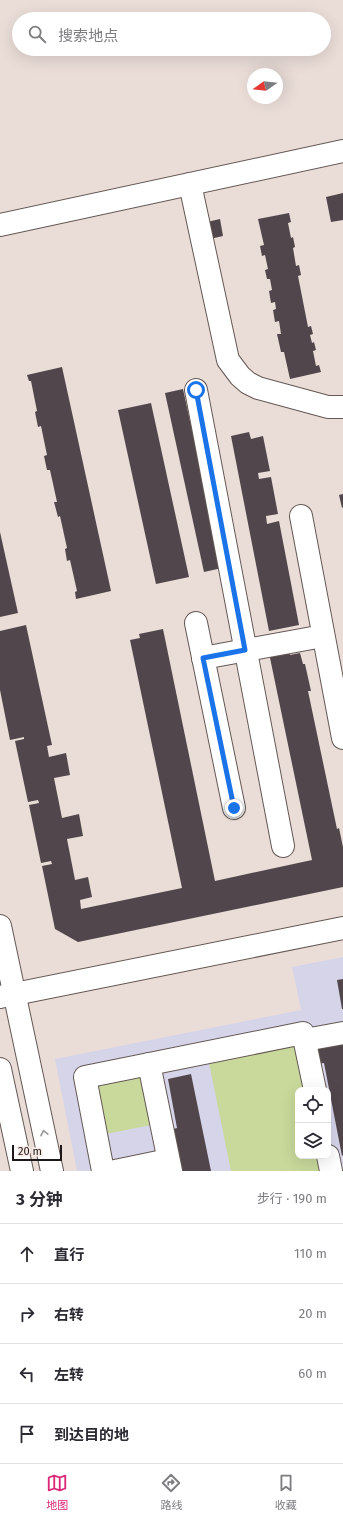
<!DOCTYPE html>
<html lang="zh">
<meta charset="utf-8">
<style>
:root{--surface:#fff;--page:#f2f2f3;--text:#2b2b33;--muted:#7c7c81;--line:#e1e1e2;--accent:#db2777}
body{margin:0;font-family:"Fira Sans","Noto Sans SC",sans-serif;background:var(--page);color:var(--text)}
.controls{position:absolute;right:12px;bottom:12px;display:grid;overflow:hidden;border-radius:8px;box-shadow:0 4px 16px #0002}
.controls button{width:36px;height:36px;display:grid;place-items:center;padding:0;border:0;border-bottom:1px solid var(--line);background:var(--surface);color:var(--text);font:20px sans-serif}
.compass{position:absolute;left:247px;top:68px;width:36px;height:36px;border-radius:50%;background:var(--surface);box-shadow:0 4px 16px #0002;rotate:255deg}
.scale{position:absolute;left:12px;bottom:10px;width:50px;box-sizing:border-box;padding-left:4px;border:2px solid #1d1817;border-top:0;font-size:11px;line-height:14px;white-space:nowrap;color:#1d1817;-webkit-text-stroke:3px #f8eae5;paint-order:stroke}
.stop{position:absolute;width:12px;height:12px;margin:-9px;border:3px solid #1a73e8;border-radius:50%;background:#fff}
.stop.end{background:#1a73e8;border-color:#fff;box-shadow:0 1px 4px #0008}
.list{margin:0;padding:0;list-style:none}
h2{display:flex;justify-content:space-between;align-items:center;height:52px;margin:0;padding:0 16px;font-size:17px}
h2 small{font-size:13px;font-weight:400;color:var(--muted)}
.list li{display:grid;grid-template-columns:26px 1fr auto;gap:12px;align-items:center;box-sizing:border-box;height:60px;padding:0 16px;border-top:1px solid var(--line)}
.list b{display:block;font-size:15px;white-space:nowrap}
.list em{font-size:13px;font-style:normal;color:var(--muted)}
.icon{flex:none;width:22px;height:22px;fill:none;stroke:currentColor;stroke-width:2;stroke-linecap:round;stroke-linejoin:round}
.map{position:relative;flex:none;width:343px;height:1171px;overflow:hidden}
.search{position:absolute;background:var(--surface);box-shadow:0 4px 16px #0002;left:12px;right:12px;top:12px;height:44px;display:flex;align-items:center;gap:10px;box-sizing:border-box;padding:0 14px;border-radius:22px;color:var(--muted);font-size:15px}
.sheet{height:292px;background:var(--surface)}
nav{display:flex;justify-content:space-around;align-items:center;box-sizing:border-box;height:56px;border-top:1px solid var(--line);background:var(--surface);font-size:11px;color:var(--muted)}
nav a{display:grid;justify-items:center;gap:2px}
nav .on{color:var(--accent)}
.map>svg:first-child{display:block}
.commercial{fill:#d6d4e9;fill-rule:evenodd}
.green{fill:#c8d99b}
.building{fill:#51464b}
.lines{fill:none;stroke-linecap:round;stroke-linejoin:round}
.minor-casing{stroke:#645854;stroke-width:24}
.minor{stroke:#fff;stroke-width:22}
.oneway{stroke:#999797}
.route{stroke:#1a73e8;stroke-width:5}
</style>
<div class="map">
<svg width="343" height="1171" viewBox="0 0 343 1171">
<rect width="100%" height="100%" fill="#eaddd8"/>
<!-- commercial -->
<path class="commercial" d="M343,957V1171H77L55,1059L301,1010L292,967ZM298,1090H328V1156H298Z"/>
<!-- green -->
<g class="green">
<path d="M297,1046L306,1090H298V1156H319L322,1171H231L209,1063Z"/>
<path d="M141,1075L151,1125L106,1134L96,1084Z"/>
</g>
<!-- building -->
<g class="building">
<path d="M343,193V220L331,222L326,197Z"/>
<path d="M289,213L291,222L288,223L291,238L293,237L295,247L293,248L296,266L299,265L301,275L298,276L308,327L311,326L313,334L310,335L312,343L314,342L316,350L313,351L316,366L319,365L321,372L290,379L284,352H281L277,334H281L279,321L275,322L273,310L276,309L275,302L271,303L269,291L272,290L270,279H267L265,270L268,269L265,255L262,256L260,246L264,245L258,219Z"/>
<path d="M220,219L223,236L210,239L207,222Z"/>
<path d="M62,367L111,591L76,599L75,592L77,591L70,560L67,561L65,549L67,548L60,516L58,517L54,502H57L50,470H47L44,456L47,455L41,426L38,427L35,412L37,411L31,381H29L27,375Z"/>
<path d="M183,389L222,568L204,572L165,393Z"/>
<path d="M151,403L189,577L156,584L118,410Z"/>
<path d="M249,432L251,439L263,436L270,471L258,473L259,479L271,477L278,514L266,516L267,524L279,521L299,625L269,631L231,436Z"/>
<path d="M343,494V507L342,508L339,495Z"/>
<path d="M0,532L18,613L0,617Z"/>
<path d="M26,625L52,745L47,746L49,757L66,753L70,775L54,778L62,818L79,814L83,836L67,839L75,880L88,877L92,897L80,900L81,909L182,888L130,640L140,638L139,634L163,629L215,881L312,860L269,653L289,649L290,655L300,653L303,664H305L311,691H308L337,829L339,828L343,847V887L78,942L55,929L42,866L52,864L51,861L41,863L29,805L39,803L38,800L28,802L15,741L24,739V737L10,740L0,690V631Z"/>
<path d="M343,979V1009H342L337,980Z"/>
<path d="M343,1042V1155L342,1156L324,1063L317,1064L314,1047Z"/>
<path d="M191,1074L211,1171H177L169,1130L177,1128L168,1079Z"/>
</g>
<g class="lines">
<!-- minor casing -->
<g class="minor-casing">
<g id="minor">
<path d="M190,184L228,360L240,376L248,383L258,388L328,407H343"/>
<path d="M0,225L343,151"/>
<path d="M196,390L283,846"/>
<path d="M301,516L343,738"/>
<path d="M196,623L234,808"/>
<path d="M203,658L323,636"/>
<path d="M0,926L52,1171"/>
<path d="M0,997L343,928"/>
<path d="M305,1040L343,1033"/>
<path d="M149,1064L171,1171"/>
<path d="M0,1069L22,1171"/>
<path d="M328,1156L331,1171"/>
<path d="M103,1171L85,1077L303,1033L315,1090"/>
<path d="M115,1171L168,1160"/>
</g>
</g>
<!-- minor -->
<use href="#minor" class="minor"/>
</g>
<!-- one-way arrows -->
<defs><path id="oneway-chevron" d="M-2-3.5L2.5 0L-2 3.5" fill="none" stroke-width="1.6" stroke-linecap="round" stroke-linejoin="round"/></defs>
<use class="oneway" href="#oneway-chevron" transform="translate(44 1133) rotate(-102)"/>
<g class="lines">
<!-- route -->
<path class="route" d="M196,390L245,650L203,658L234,808"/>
</g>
</svg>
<div class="controls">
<button><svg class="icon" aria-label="locate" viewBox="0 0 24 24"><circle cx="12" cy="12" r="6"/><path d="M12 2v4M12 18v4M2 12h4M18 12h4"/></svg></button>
<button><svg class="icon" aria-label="layers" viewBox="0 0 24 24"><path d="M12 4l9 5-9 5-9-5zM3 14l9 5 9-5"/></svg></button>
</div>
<svg class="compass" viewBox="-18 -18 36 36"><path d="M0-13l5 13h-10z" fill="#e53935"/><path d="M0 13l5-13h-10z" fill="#7c7c81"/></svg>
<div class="scale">20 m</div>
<div class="stop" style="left:196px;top:390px"></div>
<div class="stop end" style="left:234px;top:808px"></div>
<div class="search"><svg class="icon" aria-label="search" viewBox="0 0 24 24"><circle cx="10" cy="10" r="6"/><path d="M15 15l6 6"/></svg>搜索地点</div>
</div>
<section class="sheet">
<h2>3 分钟<small>步行 · 190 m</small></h2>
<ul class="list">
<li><svg class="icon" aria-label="ahead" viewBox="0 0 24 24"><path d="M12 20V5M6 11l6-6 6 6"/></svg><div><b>直行</b></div><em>110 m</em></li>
<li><svg class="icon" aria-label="right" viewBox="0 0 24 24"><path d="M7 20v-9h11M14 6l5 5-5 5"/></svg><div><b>右转</b></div><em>20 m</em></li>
<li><svg class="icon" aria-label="left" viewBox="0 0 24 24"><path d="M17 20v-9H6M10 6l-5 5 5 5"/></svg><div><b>左转</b></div><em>60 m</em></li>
<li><svg class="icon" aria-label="arrive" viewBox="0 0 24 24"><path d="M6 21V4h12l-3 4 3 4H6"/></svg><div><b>到达目的地</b></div></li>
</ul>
</section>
<nav>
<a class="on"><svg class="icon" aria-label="map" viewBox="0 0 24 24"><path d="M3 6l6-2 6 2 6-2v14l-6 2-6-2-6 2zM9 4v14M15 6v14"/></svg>地图</a>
<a><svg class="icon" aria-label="directions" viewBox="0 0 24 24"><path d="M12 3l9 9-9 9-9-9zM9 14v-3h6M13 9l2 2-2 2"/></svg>路线</a>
<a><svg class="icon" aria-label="saved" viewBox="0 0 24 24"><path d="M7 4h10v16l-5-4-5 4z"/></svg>收藏</a>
</nav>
